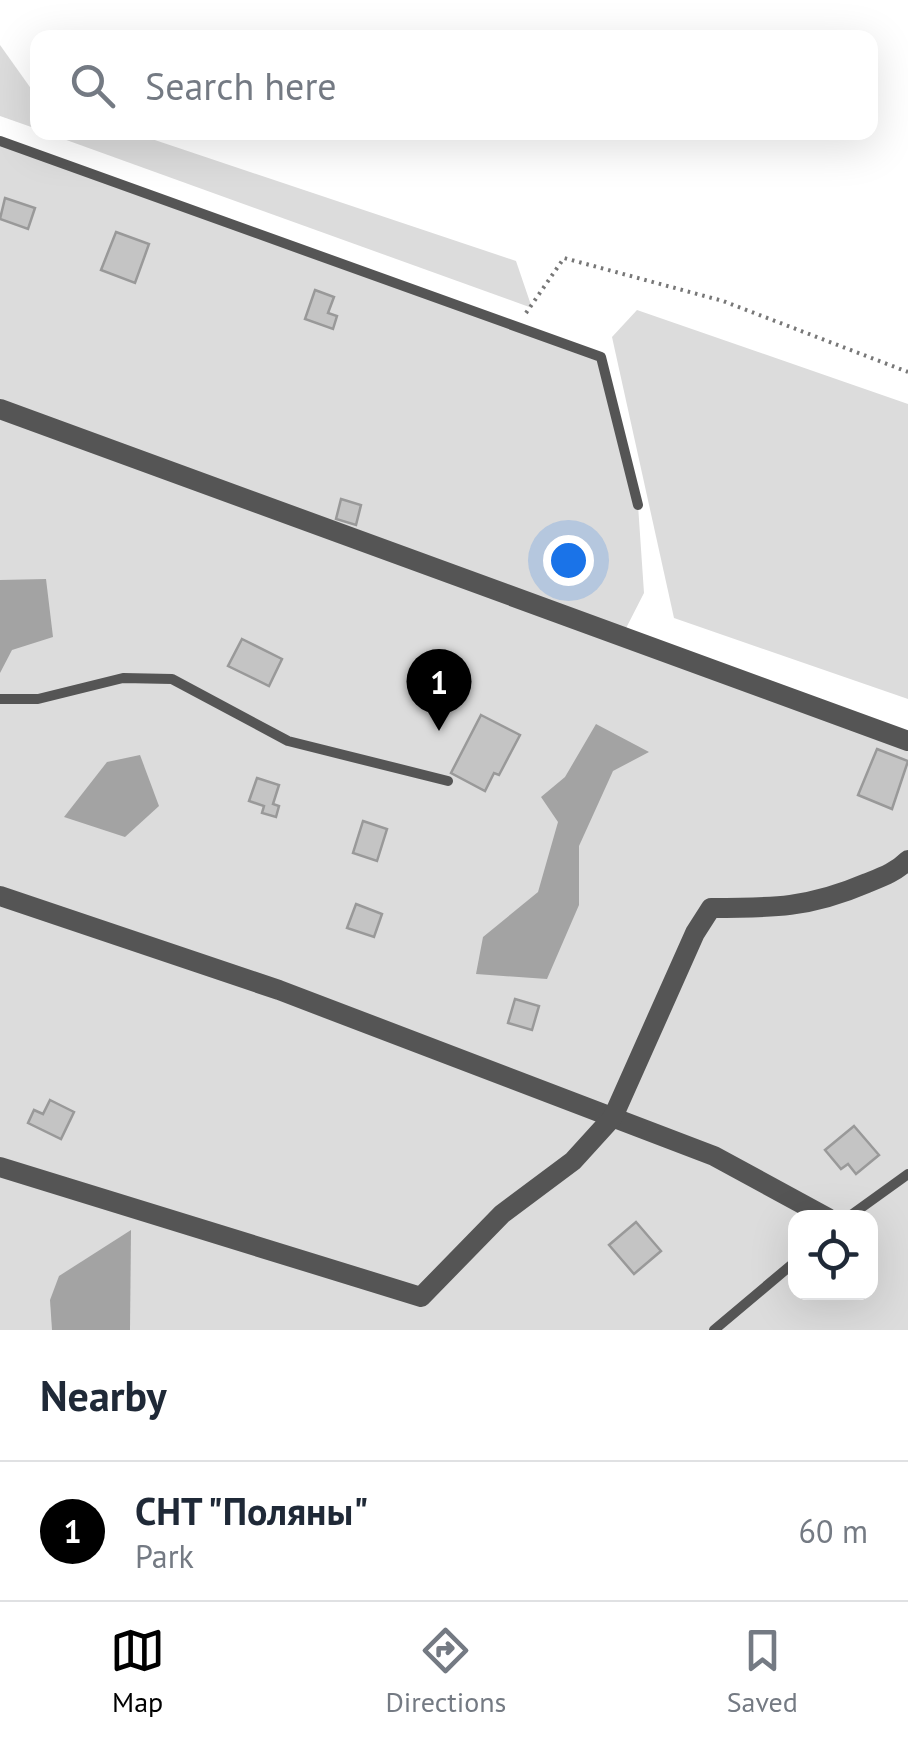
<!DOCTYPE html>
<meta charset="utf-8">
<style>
:root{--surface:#fff;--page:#f6f6f7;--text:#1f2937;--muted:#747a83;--line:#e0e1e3;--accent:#000}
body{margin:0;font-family:"PT Sans",sans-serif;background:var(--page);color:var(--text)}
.controls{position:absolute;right:30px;bottom:30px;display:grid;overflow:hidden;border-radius:20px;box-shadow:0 10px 40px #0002}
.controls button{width:90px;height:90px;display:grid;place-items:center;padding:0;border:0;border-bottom:2px solid var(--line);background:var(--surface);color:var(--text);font:50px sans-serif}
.you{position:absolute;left:568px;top:560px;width:35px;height:35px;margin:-25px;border:8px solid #fff;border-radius:50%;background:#1a73e8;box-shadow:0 0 0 15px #1a73e833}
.badge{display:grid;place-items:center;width:65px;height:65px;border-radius:50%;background:var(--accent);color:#fff;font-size:32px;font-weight:700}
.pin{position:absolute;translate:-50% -82px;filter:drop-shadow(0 2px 5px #0008)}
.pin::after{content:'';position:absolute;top:52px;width:35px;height:30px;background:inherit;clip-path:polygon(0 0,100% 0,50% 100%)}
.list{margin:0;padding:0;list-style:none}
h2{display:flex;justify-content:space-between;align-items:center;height:130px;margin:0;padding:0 40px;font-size:42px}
h2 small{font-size:32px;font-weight:400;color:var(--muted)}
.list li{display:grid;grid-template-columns:65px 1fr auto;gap:30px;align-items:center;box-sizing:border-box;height:140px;padding:0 40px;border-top:2px solid var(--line)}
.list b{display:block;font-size:38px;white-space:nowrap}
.list p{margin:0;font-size:32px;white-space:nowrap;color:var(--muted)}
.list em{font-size:32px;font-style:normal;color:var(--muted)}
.icon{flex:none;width:55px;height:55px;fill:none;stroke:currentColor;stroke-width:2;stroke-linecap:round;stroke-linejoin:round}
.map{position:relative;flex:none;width:908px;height:1330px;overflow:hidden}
.search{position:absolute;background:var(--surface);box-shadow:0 10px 40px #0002;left:30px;right:30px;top:30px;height:110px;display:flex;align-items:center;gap:25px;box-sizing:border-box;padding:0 35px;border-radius:20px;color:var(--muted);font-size:38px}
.sheet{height:270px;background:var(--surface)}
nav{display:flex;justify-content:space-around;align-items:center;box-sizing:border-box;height:140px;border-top:2px solid var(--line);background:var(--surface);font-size:28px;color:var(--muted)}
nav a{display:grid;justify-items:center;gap:5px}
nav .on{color:var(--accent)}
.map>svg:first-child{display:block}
.green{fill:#dcdcdc;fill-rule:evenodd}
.water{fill:#a3a3a3}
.building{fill:#c4c4c4;stroke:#999;stroke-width:2.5}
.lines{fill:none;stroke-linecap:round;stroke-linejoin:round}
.path{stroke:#777;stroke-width:4;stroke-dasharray:2.5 5;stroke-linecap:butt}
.service{stroke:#555;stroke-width:10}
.minor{stroke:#555;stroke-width:20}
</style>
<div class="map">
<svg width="908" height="1330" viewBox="0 0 908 1330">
<rect width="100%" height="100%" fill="#fff"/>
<!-- green -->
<g class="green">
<path d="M0,45L37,97V129L0,116Z"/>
<path d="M47,133H134L516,261L532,308Z"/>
<path d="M0,141L601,357L638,505L644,593L621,638L908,741V1330H0ZM796,1218H870V1292H796Z"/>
<path d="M637,310L908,404V699L674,618L612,337Z"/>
</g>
<!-- water -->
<g class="water">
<path d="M46,579L53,637L12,650L0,673V580Z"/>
<path d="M596,724L649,752L613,771L579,846V905L547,979L476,974L483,937L538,892L558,822L541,797L565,777Z"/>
<path d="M140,755L159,806L125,837L64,817L107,762Z"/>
<path d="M131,1230L130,1330H52L50,1300L59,1276Z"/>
</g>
<!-- building -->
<g class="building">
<path d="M5,198L35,208L28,229L0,219Z"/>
<path d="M116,232L149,244L135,283L101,270Z"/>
<path d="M315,290L334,297L328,313L337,316L333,329L305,319Z"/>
<path d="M341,499L361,505L356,525L336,519Z"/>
<path d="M242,639L282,659L269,686L228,666Z"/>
<path d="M481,715L520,735L499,775L494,773L485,791L451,773Z"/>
<path d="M877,749L908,761L892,809L858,795Z"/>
<path d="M257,778L279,785L273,804L279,806L276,817L262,813L264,806L249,801Z"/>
<path d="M363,821L387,829L377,861L353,853Z"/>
<path d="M356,904L382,914L374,937L347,928Z"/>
<path d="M515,999L539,1006L532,1030L508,1023Z"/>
<path d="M50,1100L74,1112L61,1139L28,1123L34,1110L43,1114Z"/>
<path d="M854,1126L879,1155L856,1174L848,1164L841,1169L825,1150Z"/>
<path d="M636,1222L661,1251L634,1274L609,1245Z"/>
</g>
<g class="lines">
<!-- path -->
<path class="path" d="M526,313L564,258L723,301L908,372"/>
<!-- service -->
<g class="service">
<path d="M0,141L601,357L638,505"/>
<path d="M0,699H38L123,678L172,679L288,741L448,781"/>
<path d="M847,1218L908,1174"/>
<path d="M714,1330L796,1261"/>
</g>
<!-- minor -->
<g class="minor">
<path d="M0,409L908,741"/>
<path d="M0,896L279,990L714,1156L828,1218"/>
<path d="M0,1167L421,1297L502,1214L573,1161L613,1117L695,933L711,908C773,908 809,908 867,883C882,877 896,872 908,860"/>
</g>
</g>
</svg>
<div class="controls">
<button><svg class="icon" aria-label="locate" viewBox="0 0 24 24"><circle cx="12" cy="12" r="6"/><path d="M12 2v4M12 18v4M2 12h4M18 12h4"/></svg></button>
</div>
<div class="you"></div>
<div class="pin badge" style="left:439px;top:731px">1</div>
<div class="search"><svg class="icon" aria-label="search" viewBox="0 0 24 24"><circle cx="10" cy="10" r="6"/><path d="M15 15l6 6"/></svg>Search here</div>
</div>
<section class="sheet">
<h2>Nearby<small></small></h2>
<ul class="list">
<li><span class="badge">1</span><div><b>СНТ &quot;Поляны&quot;</b><p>Park</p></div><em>60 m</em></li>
</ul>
</section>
<nav>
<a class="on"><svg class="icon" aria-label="map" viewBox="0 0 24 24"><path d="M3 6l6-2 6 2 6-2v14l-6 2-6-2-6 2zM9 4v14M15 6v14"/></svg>Map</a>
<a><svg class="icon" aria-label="directions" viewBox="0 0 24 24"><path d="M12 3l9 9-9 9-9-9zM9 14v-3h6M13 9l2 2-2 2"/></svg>Directions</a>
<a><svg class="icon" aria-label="saved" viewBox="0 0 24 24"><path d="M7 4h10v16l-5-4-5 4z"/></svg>Saved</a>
</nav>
